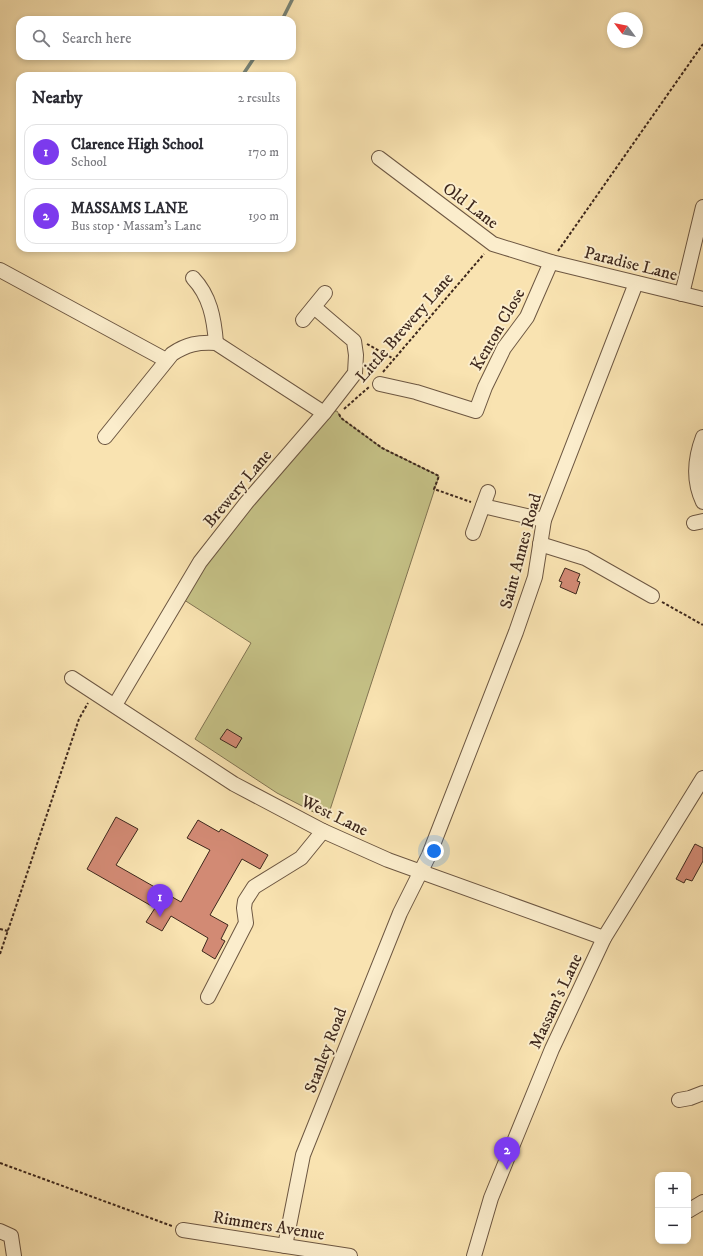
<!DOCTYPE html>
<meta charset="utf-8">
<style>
:root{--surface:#fff;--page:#f7f7f7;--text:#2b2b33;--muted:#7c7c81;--line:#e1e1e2;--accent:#7c3aed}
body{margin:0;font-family:"IM FELL DW Pica",serif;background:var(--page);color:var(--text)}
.controls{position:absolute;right:12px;bottom:12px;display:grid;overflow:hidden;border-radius:8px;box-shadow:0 2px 6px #0003}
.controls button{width:36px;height:36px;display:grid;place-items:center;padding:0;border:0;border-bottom:1px solid var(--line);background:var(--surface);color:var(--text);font:20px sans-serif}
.compass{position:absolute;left:607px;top:12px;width:36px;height:36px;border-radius:50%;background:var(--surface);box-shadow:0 2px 6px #0003;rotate:302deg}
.you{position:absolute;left:434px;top:851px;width:14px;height:14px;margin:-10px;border:3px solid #fff;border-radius:50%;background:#1a73e8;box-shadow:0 0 0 6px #1a73e833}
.badge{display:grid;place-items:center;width:26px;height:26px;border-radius:50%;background:var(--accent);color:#fff;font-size:13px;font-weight:700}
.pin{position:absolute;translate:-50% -33px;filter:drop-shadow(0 1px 2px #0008)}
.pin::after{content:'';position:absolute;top:21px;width:14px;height:12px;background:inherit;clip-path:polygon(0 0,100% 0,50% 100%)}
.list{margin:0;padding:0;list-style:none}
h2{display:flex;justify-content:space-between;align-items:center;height:52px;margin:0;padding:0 16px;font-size:17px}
h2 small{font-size:13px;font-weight:400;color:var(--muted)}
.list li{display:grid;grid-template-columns:26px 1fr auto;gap:12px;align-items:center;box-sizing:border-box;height:56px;margin:0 8px 8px;padding:0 8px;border:1px solid var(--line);border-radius:12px}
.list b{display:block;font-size:15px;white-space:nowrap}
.list p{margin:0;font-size:13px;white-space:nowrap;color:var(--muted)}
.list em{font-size:13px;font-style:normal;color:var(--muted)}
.icon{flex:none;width:22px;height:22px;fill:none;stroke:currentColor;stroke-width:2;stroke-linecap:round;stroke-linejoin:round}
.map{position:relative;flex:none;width:703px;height:1256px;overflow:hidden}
.search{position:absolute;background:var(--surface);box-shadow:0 2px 6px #0003;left:16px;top:16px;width:280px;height:44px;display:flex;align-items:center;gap:10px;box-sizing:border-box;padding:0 14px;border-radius:12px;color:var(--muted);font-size:15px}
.panel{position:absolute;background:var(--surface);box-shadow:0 2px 6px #0003;left:16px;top:72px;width:280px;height:180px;border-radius:12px}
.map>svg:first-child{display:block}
.green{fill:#c5c186;stroke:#827452}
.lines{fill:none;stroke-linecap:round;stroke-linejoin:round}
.stream{stroke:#788275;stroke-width:3.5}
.building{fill:#d28a74;stroke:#3e281d}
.minor-casing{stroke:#6d5742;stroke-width:16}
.path{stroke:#3e281d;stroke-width:2;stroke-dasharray:3 2;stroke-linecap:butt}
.minor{stroke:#fbedcc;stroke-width:14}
.labels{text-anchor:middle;stroke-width:4;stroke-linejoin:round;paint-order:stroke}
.street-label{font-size:17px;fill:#3e281d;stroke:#fbedcc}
</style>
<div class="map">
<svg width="703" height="1256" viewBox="0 0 703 1256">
<rect width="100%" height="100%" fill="#f9e3b1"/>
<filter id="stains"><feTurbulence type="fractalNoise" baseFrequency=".005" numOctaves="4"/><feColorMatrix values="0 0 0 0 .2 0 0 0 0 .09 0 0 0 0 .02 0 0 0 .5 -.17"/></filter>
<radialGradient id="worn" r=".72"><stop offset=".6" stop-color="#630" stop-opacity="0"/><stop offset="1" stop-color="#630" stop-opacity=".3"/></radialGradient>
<!-- green -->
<path class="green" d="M337,411L341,418L382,448L439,476L327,819L277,793L195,739L251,643L178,596L324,413Z"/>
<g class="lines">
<!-- stream -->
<g class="stream">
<path d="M282,20L292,0"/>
<path d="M242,76L254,58"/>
</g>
</g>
<!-- building -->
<g class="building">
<path d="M565,568L580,574L577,581L580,582L576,594L560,587L562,582L559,581Z"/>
<path d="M227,729L242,738L236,748L220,739Z"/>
<path d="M116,817L138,829L116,865L181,902L210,850L187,838L198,820L219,832L221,829L268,855L260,869L242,859L210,915L228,925L221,939L225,941L215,959L202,951L208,938L171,916L162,931L146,922L155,908L87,869Z"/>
<path d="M695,844L703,848V861L692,881L686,879L684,883L676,879Z"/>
</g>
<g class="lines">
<!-- minor casing -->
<g class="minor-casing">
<g id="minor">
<path d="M379,158L493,244L551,262L703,299"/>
<path d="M0,270L166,360"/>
<path d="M193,278C210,296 214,318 216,343"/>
<path d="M682,294L703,207"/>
<path d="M303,320L325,293"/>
<path d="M380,384L416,392L476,411L485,387L504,348L527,317L551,262"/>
<path d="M105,437L172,354C187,344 198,342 216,343L324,413"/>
<path d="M703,437C695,458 693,481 703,502"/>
<path d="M483,506L544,520"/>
<path d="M694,523L703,521"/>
<path d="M473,533L488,492"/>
<path d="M540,544L585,558L652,596"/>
<path d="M72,678L234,784L323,831L388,860L604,938"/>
<path d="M115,705L200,562L247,502L324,413L355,373L356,355L354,341L314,307"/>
<path d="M208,997L246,923L244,908L245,901L254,887L301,858L323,831"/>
<path d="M679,1100L690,1098L703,1093"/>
<path d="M688,1211L703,1202"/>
<path d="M183,1230L350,1256"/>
<path d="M0,1231L11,1236L14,1256"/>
<path d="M285,1246L303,1155L400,913L429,855L516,632L535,577L544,520L636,283"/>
<path d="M474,1256L491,1198L552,1049L604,938L703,778"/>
</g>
</g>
<!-- path -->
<g class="path">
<path d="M558,251L703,44"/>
<path d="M367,344L394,359"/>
<path d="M383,372L484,254"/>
<path d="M344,409L369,387"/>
<path d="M339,414L341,418L382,448L439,476L434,489L471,502"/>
<path d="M662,602L703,625"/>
<path d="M0,929L8,931"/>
<path d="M0,954L79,719L88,703"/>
<path d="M0,1163L172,1226"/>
</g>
<!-- minor -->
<use href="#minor" class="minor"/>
</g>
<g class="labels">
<!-- street labels -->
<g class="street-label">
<text transform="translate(471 205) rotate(37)" y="6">Old Lane</text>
<text transform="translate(631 263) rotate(14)" y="6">Paradise Lane</text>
<text transform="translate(404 327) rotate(-49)" y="6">Little Brewery Lane</text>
<text transform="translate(497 329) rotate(-60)" y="6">Kenton Close</text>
<text transform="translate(237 488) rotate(-50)" y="6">Brewery Lane</text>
<text transform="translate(520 551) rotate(-75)" y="6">Saint Annes Road</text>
<text transform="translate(335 815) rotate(26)" y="6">West Lane</text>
<text transform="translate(555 1001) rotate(-65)" y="6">Massam's Lane</text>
<text transform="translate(325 1050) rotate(-69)" y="6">Stanley Road</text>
<text transform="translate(269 1225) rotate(9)" y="6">Rimmers Avenue</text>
</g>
</g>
<rect width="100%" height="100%" filter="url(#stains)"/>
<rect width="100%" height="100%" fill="url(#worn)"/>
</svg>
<div class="controls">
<button>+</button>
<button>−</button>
</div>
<svg class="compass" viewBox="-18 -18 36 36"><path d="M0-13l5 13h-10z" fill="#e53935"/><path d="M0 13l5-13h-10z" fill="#7c7c81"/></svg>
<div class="you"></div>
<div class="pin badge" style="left:160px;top:917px">1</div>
<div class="pin badge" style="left:507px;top:1170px">2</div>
<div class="search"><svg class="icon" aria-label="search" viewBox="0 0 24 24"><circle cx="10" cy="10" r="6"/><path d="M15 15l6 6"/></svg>Search here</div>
<section class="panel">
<h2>Nearby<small>2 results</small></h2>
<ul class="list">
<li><span class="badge">1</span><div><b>Clarence High School</b><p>School</p></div><em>170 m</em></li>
<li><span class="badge">2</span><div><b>MASSAMS LANE</b><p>Bus stop · Massam's Lane</p></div><em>190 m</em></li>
</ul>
</section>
</div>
